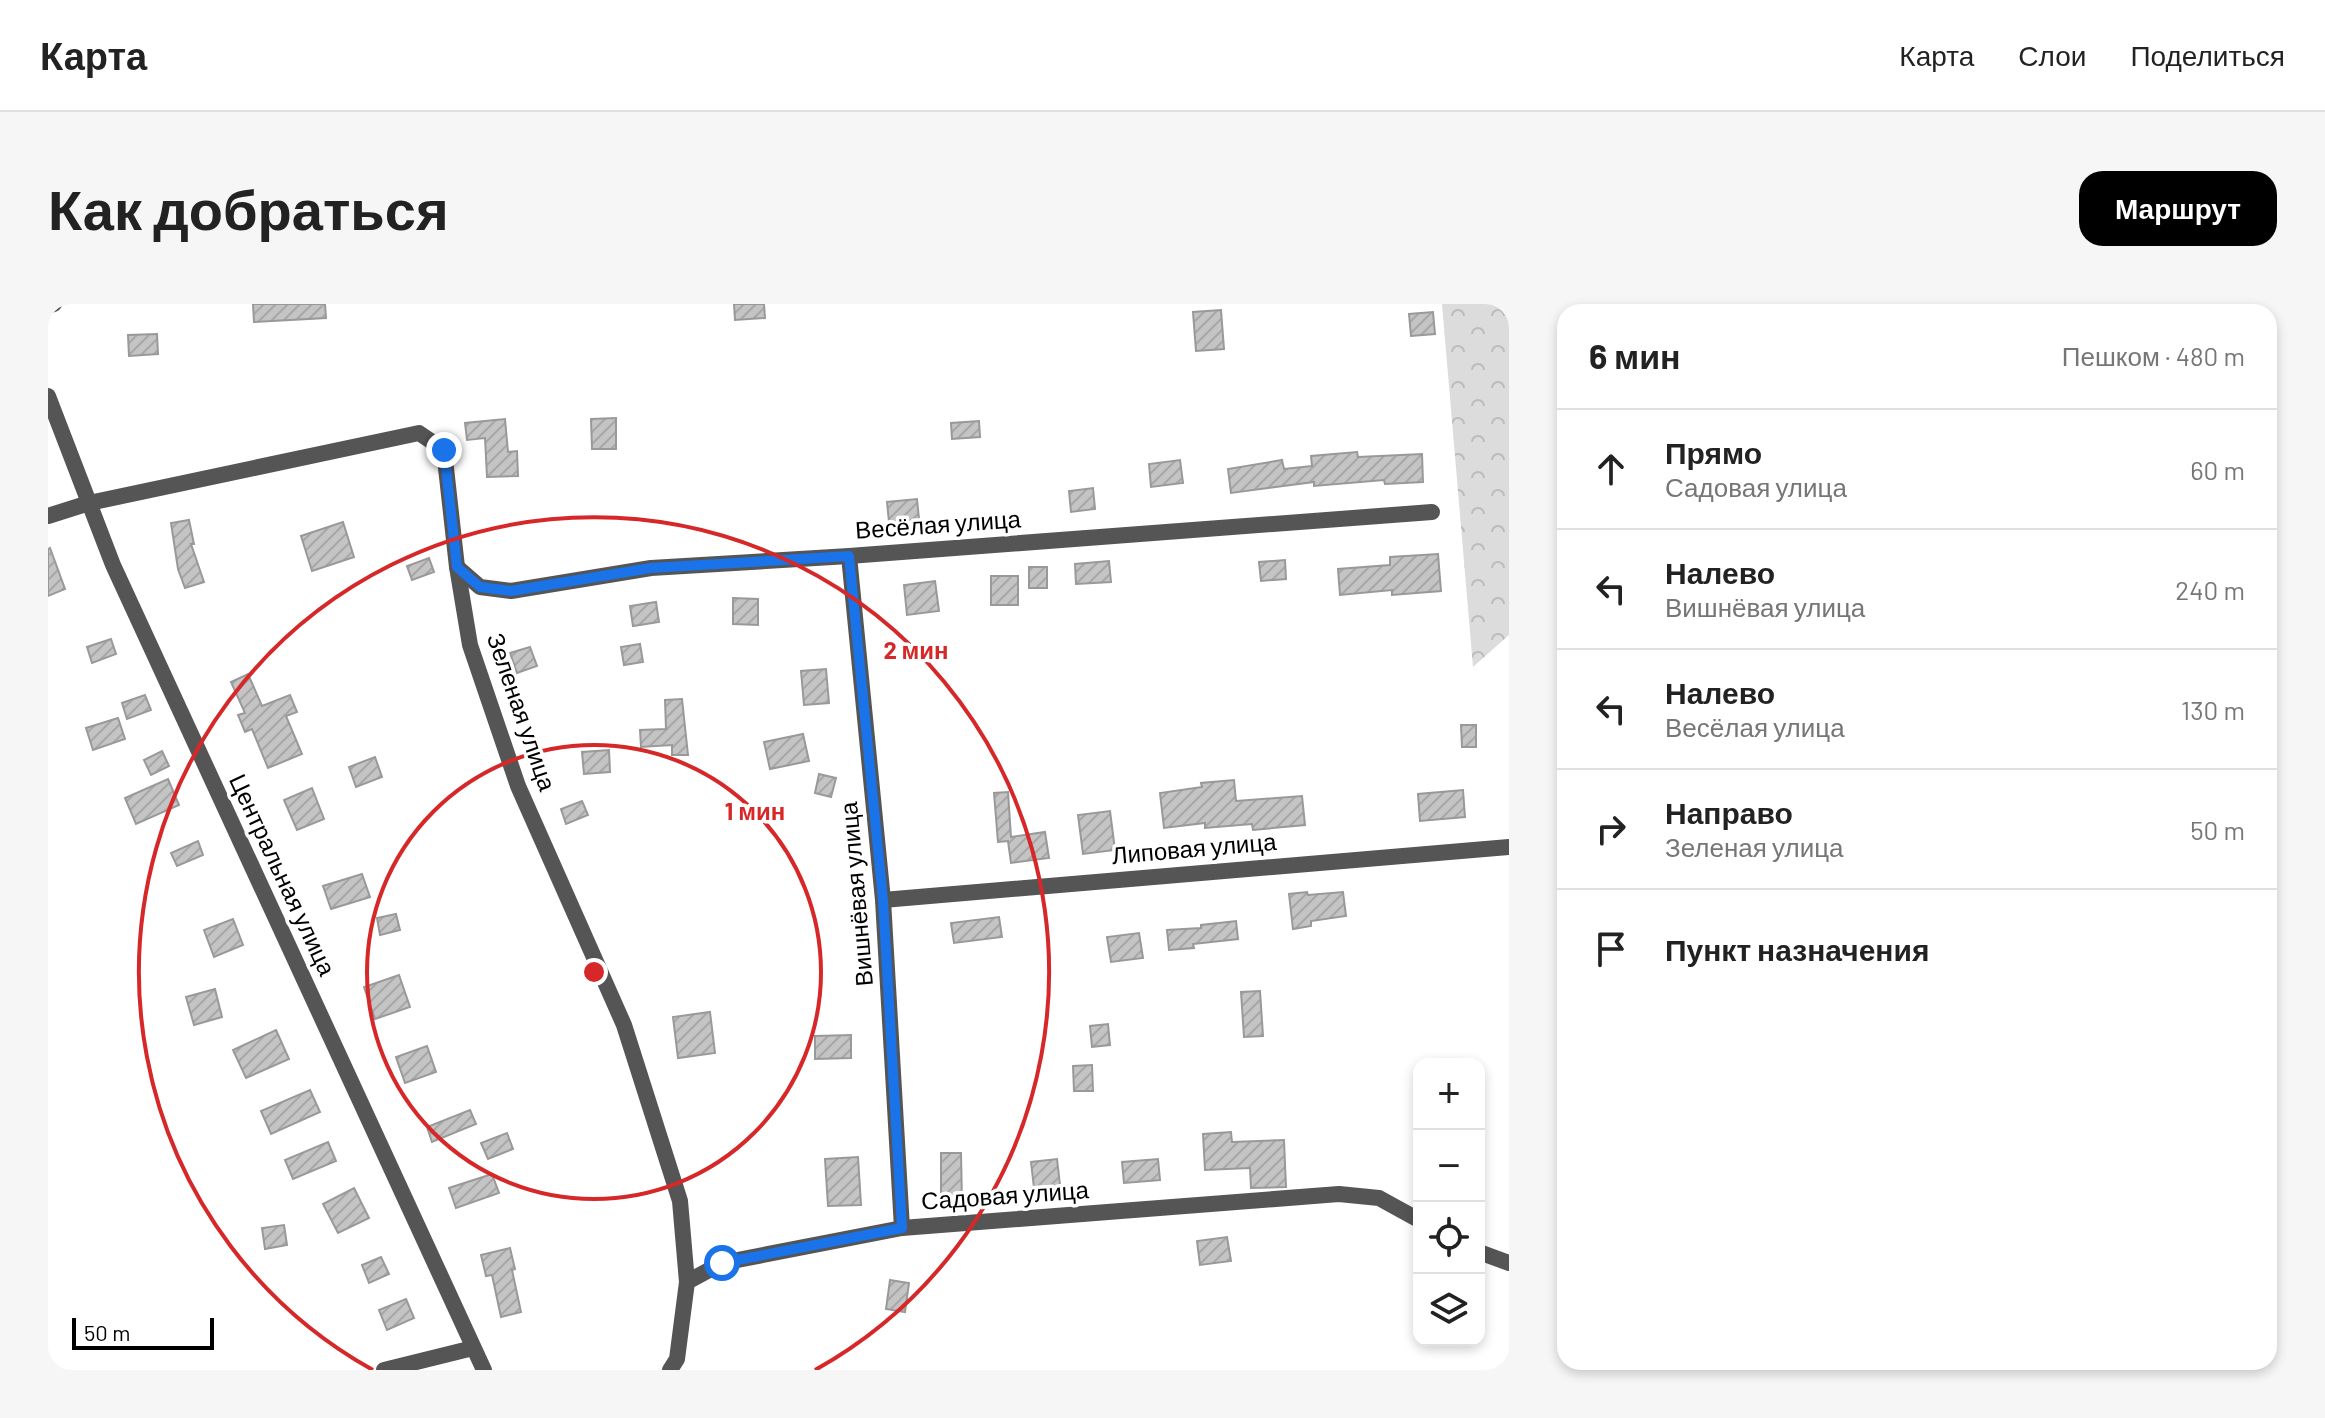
<!DOCTYPE html>
<html lang="ru">
<meta charset="utf-8">
<style>
:root{--surface:#fff;--page:#f6f6f6;--text:#222;--muted:#767676;--line:#e0e0e0;--accent:#000}
body{margin:0;font-family:Barlow,sans-serif;background:var(--page);color:var(--text)}
.controls{position:absolute;right:24px;bottom:24px;display:grid;overflow:hidden;border-radius:16px;box-shadow:0 4px 12px #0003}
.controls button{width:72px;height:72px;display:grid;place-items:center;padding:0;border:0;border-bottom:2px solid var(--line);background:var(--surface);color:var(--text);font:40px sans-serif}
.scale{position:absolute;left:24px;bottom:20px;width:142px;box-sizing:border-box;padding-left:8px;border:4px solid #000;border-top:0;font-size:22px;line-height:28px;white-space:nowrap;color:#000;-webkit-text-stroke:6px #fff;paint-order:stroke}
.stop{position:absolute;width:24px;height:24px;margin:-18px;border:6px solid #1a73e8;border-radius:50%;background:#fff}
.stop.end{background:#1a73e8;border-color:#fff;box-shadow:0 2px 8px #0008}
.list{margin:0;padding:0;list-style:none}
h2{display:flex;justify-content:space-between;align-items:center;height:104px;margin:0;padding:0 32px;font-size:34px}
h2 small{font-size:26px;font-weight:400;color:var(--muted)}
.list li{display:grid;grid-template-columns:52px 1fr auto;gap:24px;align-items:center;box-sizing:border-box;height:120px;padding:0 32px;border-top:2px solid var(--line)}
.list b{display:block;font-size:30px;white-space:nowrap}
.list p{margin:0;font-size:26px;white-space:nowrap;color:var(--muted)}
.list em{font-size:26px;font-style:normal;color:var(--muted)}
.icon{flex:none;width:44px;height:44px;fill:none;stroke:currentColor;stroke-width:2;stroke-linecap:round;stroke-linejoin:round}
.map{position:relative;flex:none;width:1461px;height:1066px;overflow:hidden;border-radius:24px}
header{display:flex;align-items:center;gap:48px;box-sizing:border-box;height:112px;padding:0 40px;background:var(--surface);border-bottom:2px solid var(--line)}
header strong{font-size:38px}
nav{display:flex;gap:44px;margin-inline-start:auto;font-size:28px}
.intro{display:flex;align-items:center;justify-content:space-between;box-sizing:border-box;height:192px;padding:0 48px}
h1{margin:0;font-size:56px}
.button{padding:20px 36px;border-radius:24px;background:var(--accent);color:#fff;font-size:28px;font-weight:700}
main{display:flex;gap:48px;padding:0 48px}
aside{flex:1;background:var(--surface);border-radius:24px;box-shadow:0 4px 12px #0003}
.map>svg:first-child{display:block}
.forest{fill:url(#forest-crowns)}
.building{fill:url(#building-hatch);stroke:#999;stroke-width:2}
.lines{fill:none;stroke-linecap:round;stroke-linejoin:round}
.minor{stroke:#555;stroke-width:16}
.route{stroke:#1a73e8;stroke-width:10}
.ring{fill:none;stroke:#d62828;stroke-width:4}
.labels{text-anchor:middle;stroke-width:7;stroke-linejoin:round;paint-order:stroke}
.street-label{font-size:24px;fill:#000;stroke:#fff}
.centre{fill:#d62828;stroke:#fff;stroke-width:4}
.ring-label{font-size:24px;text-anchor:middle;font-weight:bold;fill:#d62828;stroke:#fff;stroke-width:7;stroke-linejoin:round;paint-order:stroke}
</style>
<header>
<strong>Карта</strong>
<nav><a>Карта</a><a>Слои</a><a>Поделиться</a></nav>
</header>
<div class="intro"><h1>Как добраться</h1><a class="button">Маршрут</a></div>
<main>
<div class="map">
<svg width="1461" height="1066" viewBox="0 0 1461 1066">
<defs>
<pattern id="forest-crowns" width="20" height="18" patternUnits="userSpaceOnUse" patternTransform="scale(2)"><rect width="20" height="18" fill="#dcdcdc"/><path d="M2 6a3 3 0 1 1 6 0M12 15a3 3 0 1 1 6 0" fill="none" stroke="#bbb"/></pattern>
<pattern id="building-hatch" width="6" height="6" patternUnits="userSpaceOnUse" patternTransform="scale(2)"><rect width="6" height="6" fill="#c4c4c4"/><path d="M-1 1l2-2M0 6l6-6M5 7l2-2" fill="none" stroke="#a7a7a7"/></pattern>
</defs>
<rect width="100%" height="100%" fill="#fff"/>
<!-- forest -->
<path class="forest" d="M1394,0H1461V331L1425,363Z"/>
<!-- building -->
<g class="building">
<path d="M205,0H277L278,14L206,18Z"/>
<path d="M686,0H716L717,14L687,16Z"/>
<path d="M1173,6L1176,45L1148,47L1145,8Z"/>
<path d="M1385,8L1387,30L1363,32L1361,10Z"/>
<path d="M109,30L110,50L81,52L80,31Z"/>
<path d="M568,114V145H544L543,115Z"/>
<path d="M457,115L460,148L469,147L470,172L439,173L437,134L419,136L417,119Z"/>
<path d="M931,117L932,133L904,135L903,119Z"/>
<path d="M1309,148L1310,153L1374,150L1375,178L1337,180L1336,176L1266,182V178L1183,189L1180,165L1234,156L1236,165L1264,162L1263,152Z"/>
<path d="M1132,156L1135,179L1103,183L1101,160Z"/>
<path d="M1045,184L1047,205L1023,208L1021,187Z"/>
<path d="M869,195L871,215L841,218L839,198Z"/>
<path d="M141,216L146,240H143L156,278L137,284L130,265L123,219Z"/>
<path d="M295,218L306,253L264,267L253,232Z"/>
<path d="M2,244L17,285L0,292V245Z"/>
<path d="M1390,250L1393,287L1344,291V286L1292,291L1290,265L1342,261V253Z"/>
<path d="M381,254L386,268L364,276L359,262Z"/>
<path d="M1237,256L1238,275L1213,277L1211,258Z"/>
<path d="M1061,257L1063,278L1028,280L1027,260Z"/>
<rect x="981" y="263" width="18" height="21"/>
<rect x="943" y="272" width="27" height="29"/>
<path d="M887,277L891,307L859,311L856,281Z"/>
<path d="M685,294L710,295V321L685,320Z"/>
<path d="M608,298L611,318L585,322L582,302Z"/>
<path d="M63,335L68,350L44,359L39,343Z"/>
<path d="M592,340L595,358L576,361L573,343Z"/>
<path d="M482,343L489,362L469,369L462,349Z"/>
<path d="M778,365L781,399L756,401L753,367Z"/>
<path d="M200,370L214,402L242,391L249,408L238,412L254,450L220,464L204,425L197,428L190,411L197,409L183,378Z"/>
<path d="M97,391L103,406L79,415L74,399Z"/>
<path d="M634,395L640,451H624V441L593,443L592,426L618,425L617,396Z"/>
<path d="M70,414L77,435L45,446L38,424Z"/>
<path d="M1413,421H1428V443H1414Z"/>
<path d="M755,430L761,457L722,465L716,438Z"/>
<path d="M561,446L562,468L536,470L534,448Z"/>
<path d="M114,447L121,462L103,471L96,456Z"/>
<path d="M327,453L334,473L308,483L301,463Z"/>
<path d="M771,470L788,474L783,493L767,489Z"/>
<path d="M120,475L131,501L88,520L77,494Z"/>
<path d="M1186,476L1188,497L1254,492L1257,521L1205,526L1204,520L1157,524V519L1116,524L1112,489L1154,483L1153,479Z"/>
<path d="M264,484L276,515L249,526L236,496Z"/>
<path d="M1415,486L1417,513L1372,517L1370,490Z"/>
<path d="M960,488L963,533L997,528L1001,554L963,559L960,537L950,538L946,489Z"/>
<path d="M534,497L540,511L518,520L513,505Z"/>
<path d="M1062,507L1067,546L1035,550L1030,511Z"/>
<path d="M150,537L155,551L129,562L123,549Z"/>
<path d="M314,570L322,593L283,605L275,582Z"/>
<path d="M1259,588L1260,591L1295,588L1298,612L1263,617V622L1245,625L1241,590Z"/>
<path d="M348,610L352,626L332,631L329,614Z"/>
<path d="M951,613L954,633L906,639L903,619Z"/>
<path d="M185,615L195,641L166,653L156,626Z"/>
<path d="M1188,617L1190,635L1145,640L1146,644L1121,646L1119,626L1153,624V621Z"/>
<path d="M1091,629L1095,654L1063,658L1059,633Z"/>
<path d="M351,671L362,703L327,715L316,683Z"/>
<path d="M167,685L174,713L146,721L138,693Z"/>
<path d="M1212,687L1215,732L1196,733L1193,688Z"/>
<path d="M662,708L667,749L630,754L625,713Z"/>
<path d="M1060,720L1062,741L1044,743L1042,722Z"/>
<path d="M228,726L241,755L198,774L185,746Z"/>
<path d="M803,731V754L767,755V732Z"/>
<path d="M379,742L388,768L357,779L348,753Z"/>
<path d="M1044,761L1045,787H1026L1025,762Z"/>
<path d="M262,786L272,808L223,830L213,807Z"/>
<path d="M422,806L428,820L384,838L379,823Z"/>
<path d="M1183,828L1184,838L1236,836L1238,883L1203,884L1202,864L1157,866L1155,830Z"/>
<path d="M459,829L465,845L440,855L433,839Z"/>
<path d="M280,838L288,857L245,875L237,856Z"/>
<path d="M893,849H913L914,897H893Z"/>
<path d="M810,853L813,901L780,902L777,855Z"/>
<path d="M1009,855L1012,881L986,884L983,858Z"/>
<path d="M1110,855L1112,876L1076,879L1074,858Z"/>
<path d="M444,870L451,889L408,904L401,884Z"/>
<path d="M306,884L321,914L290,929L275,900Z"/>
<path d="M236,921L239,941L217,945L214,924Z"/>
<path d="M1179,933L1183,957L1152,961L1149,937Z"/>
<path d="M462,944L467,965L464,966L473,1008L453,1013L444,971L438,972L433,951Z"/>
<path d="M333,953L341,970L321,979L314,961Z"/>
<path d="M842,976L861,979L857,1008L838,1005Z"/>
<path d="M358,995L366,1014L339,1026L331,1006Z"/>
</g>
<g class="lines">
<!-- minor -->
<g class="minor">
<path d="M0,2L6,0"/>
<path d="M0,92L65,261L436,1066"/>
<path d="M0,212L41,199L371,129L396,146L409,263L422,341L470,482L576,721L632,897L639,978"/>
<path d="M801,252L835,596L854,924"/>
<path d="M409,263L432,283L463,287L603,264L801,252L1384,208"/>
<path d="M835,596L1461,543"/>
<path d="M1431,948L1461,959"/>
<path d="M336,1066L425,1044"/>
<path d="M622,1066L629,1055L639,978L674,959L854,924L1291,890L1331,894L1371,916"/>
</g>
</g>
<g class="lines">
<!-- route -->
<path class="route" d="M396,146L409,263L432,283L463,287L603,264L801,252L835,596L854,924L674,959"/>
</g>
<!-- distance rings -->
<g class="ring">
<circle cx="546" cy="668" r="227"/>
<path d="M325 1066A455 455 0 1 1 767 1066"/>
</g>
<g class="labels">
<!-- street labels -->
<g class="street-label">
<text transform="translate(890 221) rotate(-4)" y="8">Весёлая улица</text>
<text transform="translate(473 408) rotate(71)" y="8">Зеленая улица</text>
<text transform="translate(1146 545) rotate(-5)" y="8">Липовая улица</text>
<text transform="translate(234 571) rotate(65)" y="8">Центральная улица</text>
<text transform="translate(809 590) rotate(-95)" y="8">Вишнёвая улица</text>
<text transform="translate(957 892) rotate(-4)" y="8">Садовая улица</text>
</g>
</g>
<circle cx="546" cy="668" r="12" class="centre"/>
<g class="ring-label">
<text x="868" y="355">2 мин</text>
<text x="707" y="516">1 мин</text>
</g>
</svg>
<div class="controls">
<button>+</button>
<button>−</button>
<button><svg class="icon" aria-label="locate" viewBox="0 0 24 24"><circle cx="12" cy="12" r="6"/><path d="M12 2v4M12 18v4M2 12h4M18 12h4"/></svg></button>
<button><svg class="icon" aria-label="layers" viewBox="0 0 24 24"><path d="M12 4l9 5-9 5-9-5zM3 14l9 5 9-5"/></svg></button>
</div>
<div class="scale">50 m</div>
<div class="stop" style="left:674px;top:959px"></div>
<div class="stop end" style="left:396px;top:146px"></div>
</div>
<aside>
<h2>6 мин<small>Пешком · 480 m</small></h2>
<ul class="list">
<li><svg class="icon" aria-label="ahead" viewBox="0 0 24 24"><path d="M12 20V5M6 11l6-6 6 6"/></svg><div><b>Прямо</b><p>Садовая улица</p></div><em>60 m</em></li>
<li><svg class="icon" aria-label="left" viewBox="0 0 24 24"><path d="M17 20v-9H6M10 6l-5 5 5 5"/></svg><div><b>Налево</b><p>Вишнёвая улица</p></div><em>240 m</em></li>
<li><svg class="icon" aria-label="left" viewBox="0 0 24 24"><path d="M17 20v-9H6M10 6l-5 5 5 5"/></svg><div><b>Налево</b><p>Весёлая улица</p></div><em>130 m</em></li>
<li><svg class="icon" aria-label="right" viewBox="0 0 24 24"><path d="M7 20v-9h11M14 6l5 5-5 5"/></svg><div><b>Направо</b><p>Зеленая улица</p></div><em>50 m</em></li>
<li><svg class="icon" aria-label="arrive" viewBox="0 0 24 24"><path d="M6 21V4h12l-3 4 3 4H6"/></svg><div><b>Пункт назначения</b></div></li>
</ul>
</aside>
</main>
